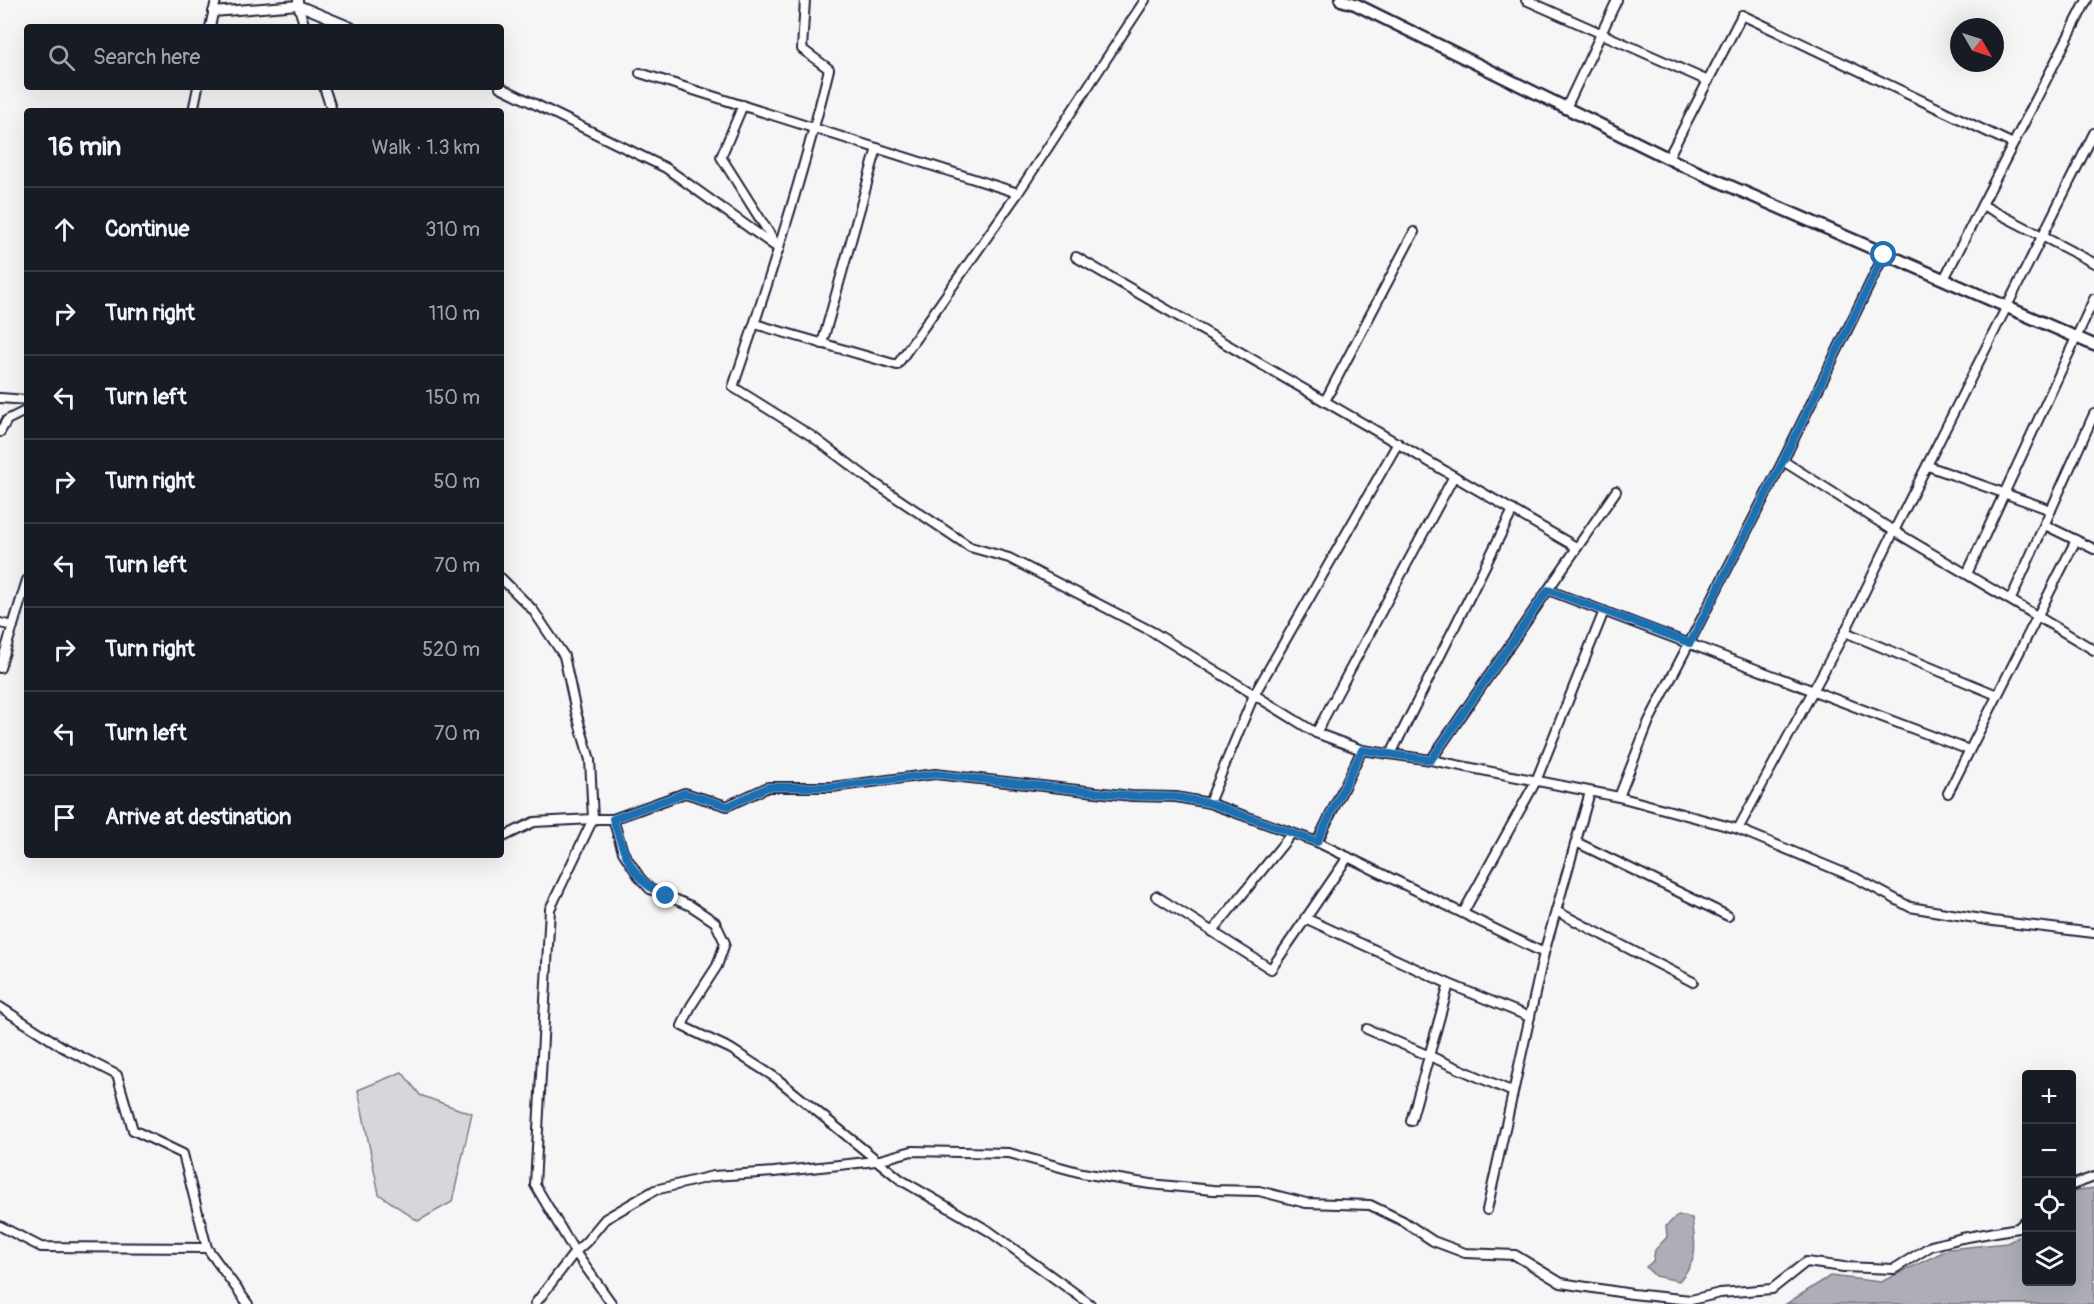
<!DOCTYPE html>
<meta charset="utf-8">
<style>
:root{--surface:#171b24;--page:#242831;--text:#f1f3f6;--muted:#9ea1a6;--line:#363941}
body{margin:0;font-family:Pangolin,sans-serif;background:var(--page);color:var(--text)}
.controls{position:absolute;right:18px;bottom:18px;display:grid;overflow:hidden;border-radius:6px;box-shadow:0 6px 24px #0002}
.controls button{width:54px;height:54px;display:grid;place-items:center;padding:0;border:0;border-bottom:2px solid var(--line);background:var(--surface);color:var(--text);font:30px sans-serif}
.compass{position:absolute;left:1950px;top:18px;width:54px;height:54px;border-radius:50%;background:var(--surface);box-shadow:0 6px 24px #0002;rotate:129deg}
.stop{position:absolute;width:18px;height:18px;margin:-14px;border:4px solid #1f6fb2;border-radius:50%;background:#fff}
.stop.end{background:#1f6fb2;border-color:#fff;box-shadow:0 2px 6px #0008}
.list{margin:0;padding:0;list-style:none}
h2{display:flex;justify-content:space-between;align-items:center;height:78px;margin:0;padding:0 24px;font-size:26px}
h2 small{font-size:20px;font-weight:400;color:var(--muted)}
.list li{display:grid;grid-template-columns:39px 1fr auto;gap:18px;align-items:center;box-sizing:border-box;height:84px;padding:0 24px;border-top:2px solid var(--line)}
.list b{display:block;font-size:22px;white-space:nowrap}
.list em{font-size:20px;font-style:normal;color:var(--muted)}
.icon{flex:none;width:33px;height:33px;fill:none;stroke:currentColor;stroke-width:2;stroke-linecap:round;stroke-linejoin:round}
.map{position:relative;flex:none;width:2094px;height:1304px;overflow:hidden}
.search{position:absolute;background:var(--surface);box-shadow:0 6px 24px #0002;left:24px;top:24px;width:480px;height:66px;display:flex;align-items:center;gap:15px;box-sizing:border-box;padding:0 21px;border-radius:6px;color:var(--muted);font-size:22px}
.panel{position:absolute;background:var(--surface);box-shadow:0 6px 24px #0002;left:24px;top:108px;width:480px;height:750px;border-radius:6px}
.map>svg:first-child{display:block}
.green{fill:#d7d7db;stroke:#7c7c8b;stroke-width:1.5}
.water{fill:#aeaeb7;stroke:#767685;stroke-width:1.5}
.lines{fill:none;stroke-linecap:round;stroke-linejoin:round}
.street-casing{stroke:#22223b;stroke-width:12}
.secondary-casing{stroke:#22223b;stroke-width:15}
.street{stroke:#fff;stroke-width:8}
.secondary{stroke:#fff;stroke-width:10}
.route{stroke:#1f6fb2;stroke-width:8}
</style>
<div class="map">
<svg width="2094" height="1304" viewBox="0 0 2094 1304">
<rect width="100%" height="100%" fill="#f6f6f7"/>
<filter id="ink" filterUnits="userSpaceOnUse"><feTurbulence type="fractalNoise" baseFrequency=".0167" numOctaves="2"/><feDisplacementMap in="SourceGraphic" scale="12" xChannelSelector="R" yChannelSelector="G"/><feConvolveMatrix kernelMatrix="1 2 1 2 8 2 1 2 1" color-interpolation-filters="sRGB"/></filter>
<g filter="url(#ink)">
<!-- green -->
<path class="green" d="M402,1072L420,1095L472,1114L452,1202L418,1221L379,1194L358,1090Z"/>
<!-- water -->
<g class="water">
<path d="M2094,1188V1304H1786L1830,1276L1881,1282L1949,1249L2007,1243L2026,1233V1282H2072V1191Z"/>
<path d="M1678,1215L1692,1218C1695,1247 1700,1257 1679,1281L1655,1276L1646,1267L1653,1261L1655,1250L1667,1237L1666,1226Z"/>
</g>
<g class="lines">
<!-- street casing -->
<g class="street-casing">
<g id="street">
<path d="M805,0L802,49L829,69C803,177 769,282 733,387L813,437L870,480L970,547L1009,558L1153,632L1316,733L1362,750L1431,760L1619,797L1738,829L1856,878L1910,907L1993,921L2094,933"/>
<path d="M1526,0L1708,81"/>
<path d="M213,12L298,5V0"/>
<path d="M210,27L216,0"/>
<path d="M305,27L298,5L351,27"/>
<path d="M640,73L1018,193"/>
<path d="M324,87L332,111"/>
<path d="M500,87L666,168L779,249"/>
<path d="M743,105L721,157L776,244"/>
<path d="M1566,108L1617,0"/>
<path d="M193,111L198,87"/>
<path d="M1668,158L1742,15L2013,144"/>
<path d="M1982,205L2094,263"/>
<path d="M1076,257L1576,547"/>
<path d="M1944,279L2087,0"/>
<path d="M755,324L897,365L1018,193L1145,0"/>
<path d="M822,344L877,148"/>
<path d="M0,398L27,400"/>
<path d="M1325,401L1414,232"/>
<path d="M0,432L7,420L27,410"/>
<path d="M1783,461L1894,531L2094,650"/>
<path d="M1928,466L2051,510"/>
<path d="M2045,525L2094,549"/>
<path d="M1967,574L2094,299"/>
<path d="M501,578L533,610L564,656L576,712L590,760L593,819L534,822L501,838"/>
<path d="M1548,590L1969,750"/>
<path d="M2011,599L2094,414"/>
<path d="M0,623L13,626"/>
<path d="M1845,632L1997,695"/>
<path d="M0,668L27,580"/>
<path d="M1316,733L1454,476"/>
<path d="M1391,754L1513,510"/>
<path d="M1431,760L1616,491"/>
<path d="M1948,793L2076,540"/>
<path d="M1619,797L1649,721L1783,461L1884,255"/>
<path d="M1209,803L1254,695L1398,443"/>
<path d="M613,819L623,852L640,878L650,889L691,906L715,922L725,943L717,966L691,1006L682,1026L731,1049L776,1078L901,1180L989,1231L1090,1304"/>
<path d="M1738,829L1845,632L1894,531L2094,133"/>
<path d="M1317,842L1362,750"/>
<path d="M1576,842L1728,916"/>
<path d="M1156,896L1271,969L1348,857"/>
<path d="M1556,911L1693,982"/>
<path d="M1463,913L1536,781L1604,611"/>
<path d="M1305,918L1449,984L1530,1017"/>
<path d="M1212,932L1292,833"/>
<path d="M0,1007L64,1048L117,1075L133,1130L183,1154L207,1248L248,1304"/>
<path d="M1367,1029L1513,1092"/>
<path d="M1411,1121L1449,984"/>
<path d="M2072,1185L2094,1177"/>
<path d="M1487,1210L1544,953L1590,792"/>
<path d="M0,1226L41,1247L207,1248"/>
<path d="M535,1304L575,1252L586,1242L605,1219L655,1190L713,1176L774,1172L876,1161L912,1151L1009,1153L1082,1173L1150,1184L1213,1190L1259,1191L1306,1203L1370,1205L1403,1221L1433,1241L1465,1253L1515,1255L1561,1283L1632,1294L1691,1300L1720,1293L1772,1289L1806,1262L1844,1267L1894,1269L1931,1246L1962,1238L2018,1228L2026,1220"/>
<path d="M612,1304L575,1252L535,1185L550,909L593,819H613L685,793L727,806L768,787H832L935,774L1131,796L1176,797L1209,803L1317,842L1544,953"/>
</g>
</g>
<!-- secondary casing -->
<g class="secondary-casing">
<path id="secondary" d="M1341,0L1355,4L1684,166L2094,345"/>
</g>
<!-- street -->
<use href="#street" class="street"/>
<!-- secondary -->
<use href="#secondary" class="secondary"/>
</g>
</g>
<g class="lines" filter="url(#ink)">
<!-- route -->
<path class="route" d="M666,896C632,882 623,851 613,819L685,793L728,806L768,787H832L935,774L1131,796L1176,797L1209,803L1317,842L1362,750L1431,760L1548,590L1690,643L1783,461L1884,255"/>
</g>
</svg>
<div class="controls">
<button>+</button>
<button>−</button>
<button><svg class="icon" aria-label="locate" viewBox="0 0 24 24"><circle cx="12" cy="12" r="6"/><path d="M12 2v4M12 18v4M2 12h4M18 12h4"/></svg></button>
<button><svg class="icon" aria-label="layers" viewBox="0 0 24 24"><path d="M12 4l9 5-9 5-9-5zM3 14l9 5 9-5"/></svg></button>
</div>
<svg class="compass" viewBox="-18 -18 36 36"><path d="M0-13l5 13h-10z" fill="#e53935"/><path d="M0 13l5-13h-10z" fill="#9ea1a6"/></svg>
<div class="stop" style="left:1884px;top:255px"></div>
<div class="stop end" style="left:666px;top:896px"></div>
<div class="search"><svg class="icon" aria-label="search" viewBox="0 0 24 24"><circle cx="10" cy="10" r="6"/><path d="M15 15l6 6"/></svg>Search here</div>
<section class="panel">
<h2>16 min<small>Walk · 1.3 km</small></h2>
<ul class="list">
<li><svg class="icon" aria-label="ahead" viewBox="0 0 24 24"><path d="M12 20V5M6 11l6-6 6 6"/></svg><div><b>Continue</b></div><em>310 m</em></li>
<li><svg class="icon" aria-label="right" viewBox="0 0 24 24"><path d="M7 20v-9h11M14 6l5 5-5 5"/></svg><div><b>Turn right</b></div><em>110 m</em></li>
<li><svg class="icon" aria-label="left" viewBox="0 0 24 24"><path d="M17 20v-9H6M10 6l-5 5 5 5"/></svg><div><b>Turn left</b></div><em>150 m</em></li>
<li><svg class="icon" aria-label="right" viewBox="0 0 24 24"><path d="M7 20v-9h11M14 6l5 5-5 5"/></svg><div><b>Turn right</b></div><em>50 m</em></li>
<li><svg class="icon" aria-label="left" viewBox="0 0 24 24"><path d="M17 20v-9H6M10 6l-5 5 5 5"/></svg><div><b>Turn left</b></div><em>70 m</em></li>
<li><svg class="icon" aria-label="right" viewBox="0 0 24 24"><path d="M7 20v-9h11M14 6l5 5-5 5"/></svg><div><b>Turn right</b></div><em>520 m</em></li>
<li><svg class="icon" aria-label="left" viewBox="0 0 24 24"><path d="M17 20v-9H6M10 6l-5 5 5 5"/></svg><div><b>Turn left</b></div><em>70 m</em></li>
<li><svg class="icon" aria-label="arrive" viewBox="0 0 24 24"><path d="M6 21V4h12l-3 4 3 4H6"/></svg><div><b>Arrive at destination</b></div></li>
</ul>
</section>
</div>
